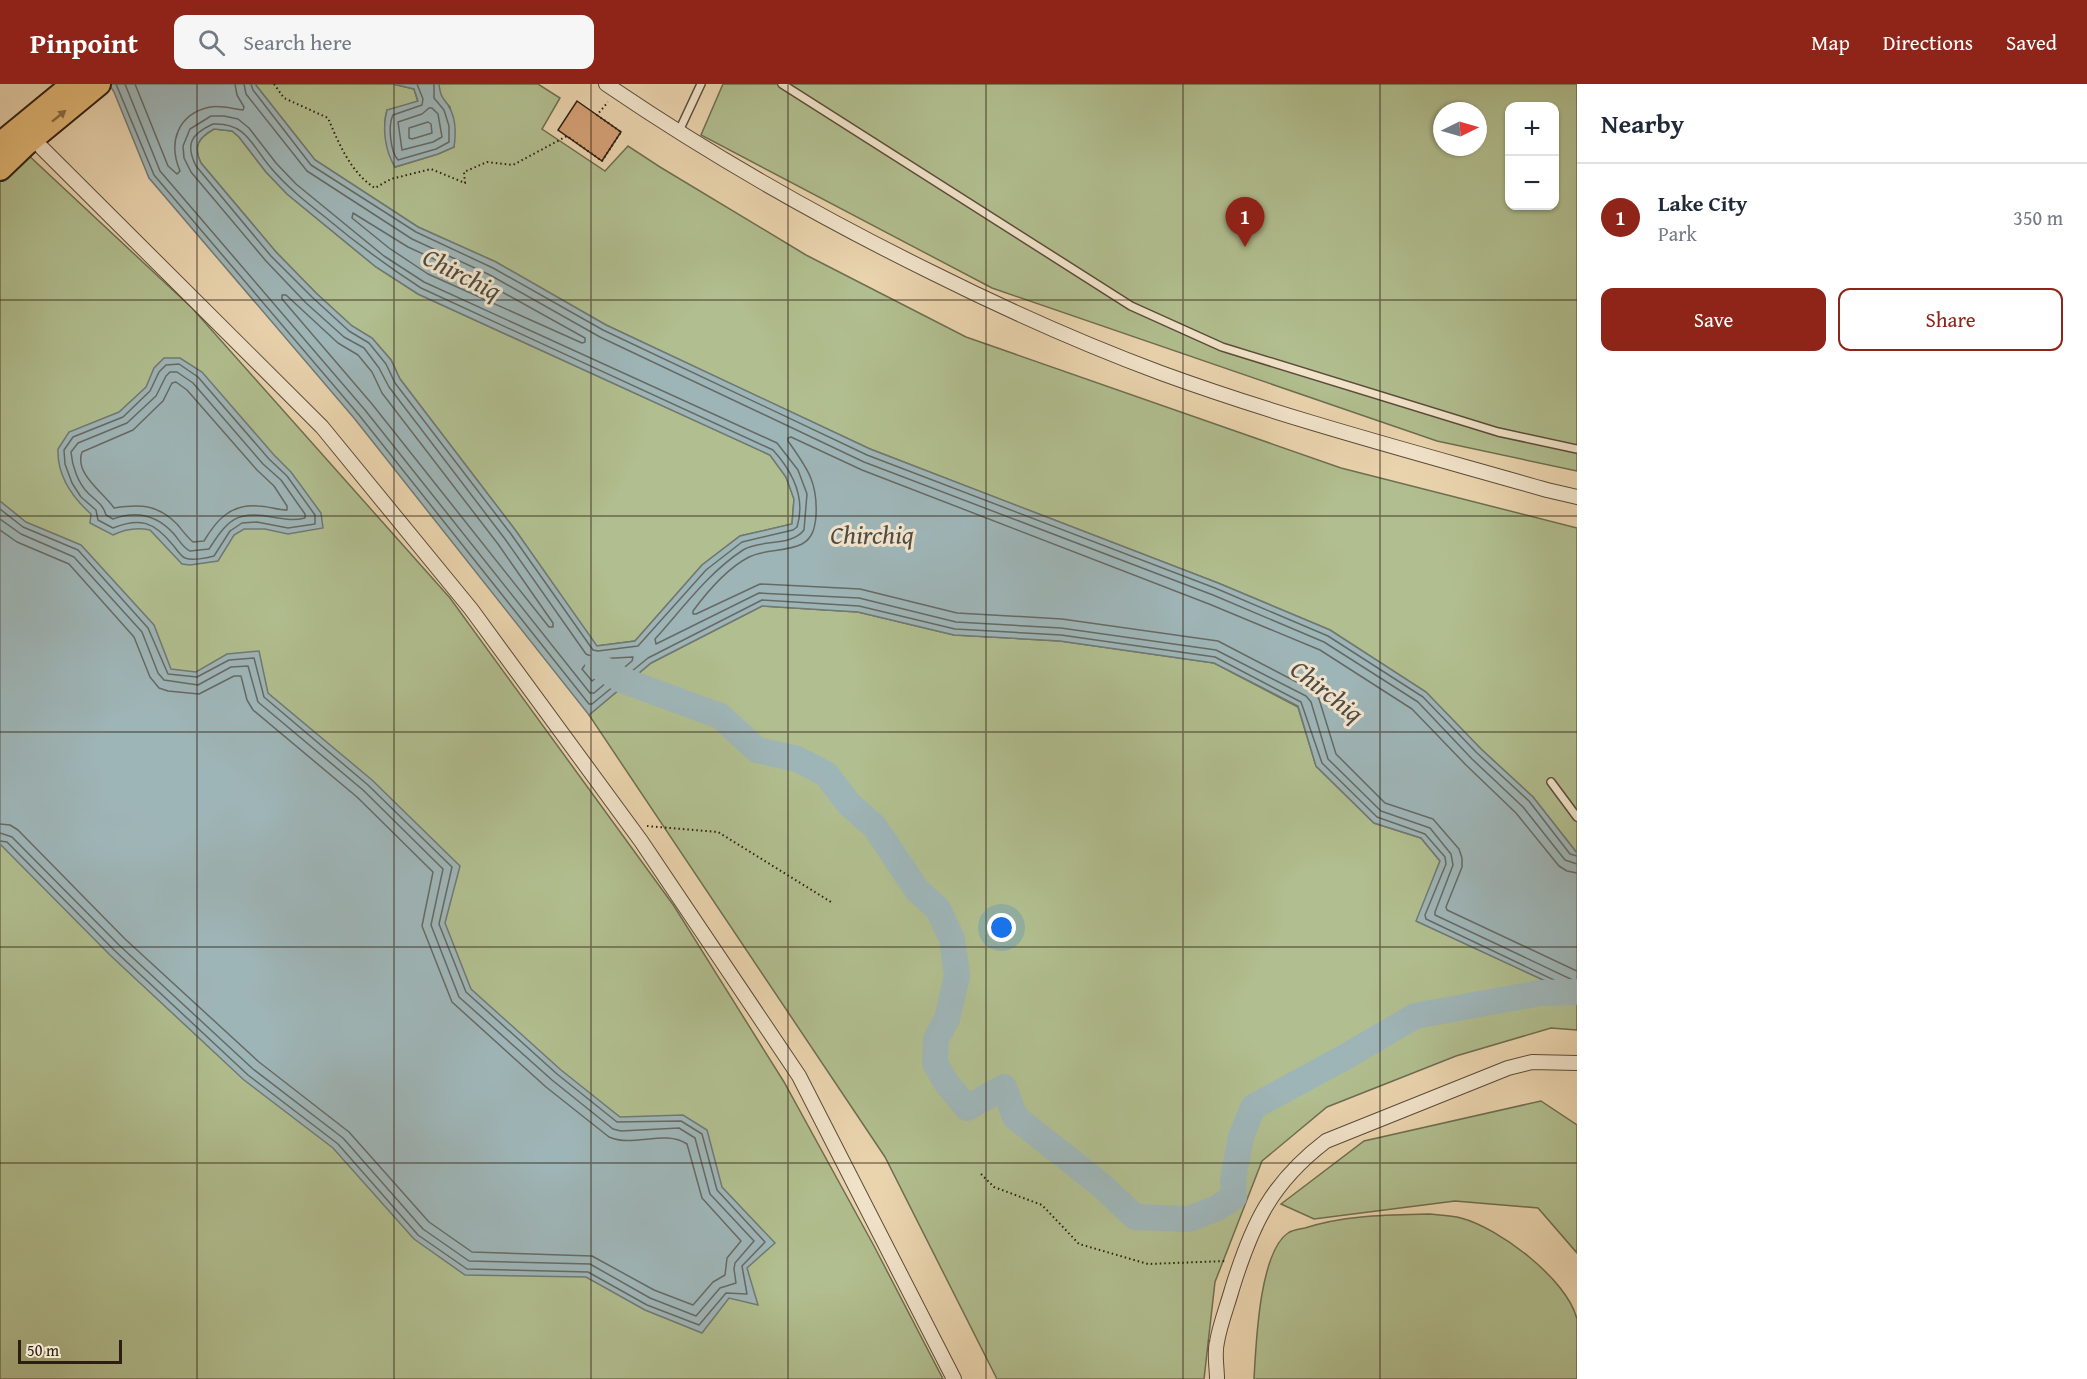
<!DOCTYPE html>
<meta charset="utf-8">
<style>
:root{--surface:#fff;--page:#f6f6f7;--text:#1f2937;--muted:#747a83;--line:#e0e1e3;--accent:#8f2418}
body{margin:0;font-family:"Gentium Book Plus",serif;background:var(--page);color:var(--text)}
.controls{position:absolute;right:18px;top:18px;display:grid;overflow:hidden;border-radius:12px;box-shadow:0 2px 4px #0004}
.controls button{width:54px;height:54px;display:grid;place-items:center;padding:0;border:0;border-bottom:2px solid var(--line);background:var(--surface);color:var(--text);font:30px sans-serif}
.compass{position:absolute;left:1433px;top:18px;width:54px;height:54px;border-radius:50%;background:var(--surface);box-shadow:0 2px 4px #0004;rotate:85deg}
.scale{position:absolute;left:18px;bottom:15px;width:104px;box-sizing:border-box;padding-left:6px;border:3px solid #2d1e12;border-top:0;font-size:16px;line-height:21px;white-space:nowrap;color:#2d1e12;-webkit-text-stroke:4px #f1e3ca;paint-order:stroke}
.you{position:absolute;left:1002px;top:844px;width:21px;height:21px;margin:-15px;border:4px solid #fff;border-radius:50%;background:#1a73e8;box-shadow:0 0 0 9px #1a73e833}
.badge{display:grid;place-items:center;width:39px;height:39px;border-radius:50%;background:var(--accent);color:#fff;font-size:20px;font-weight:700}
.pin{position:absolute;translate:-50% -50px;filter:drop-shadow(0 2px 3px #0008)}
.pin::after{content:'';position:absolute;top:32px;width:21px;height:18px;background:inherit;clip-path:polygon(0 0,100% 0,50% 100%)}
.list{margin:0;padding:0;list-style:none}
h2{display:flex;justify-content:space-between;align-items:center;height:78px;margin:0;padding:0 24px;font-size:26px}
h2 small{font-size:20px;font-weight:400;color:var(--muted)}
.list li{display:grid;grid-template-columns:39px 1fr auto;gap:18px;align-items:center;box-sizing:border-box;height:108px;padding:0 24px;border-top:2px solid var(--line)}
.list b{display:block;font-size:22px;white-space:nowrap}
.list p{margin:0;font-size:20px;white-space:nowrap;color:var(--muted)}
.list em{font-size:20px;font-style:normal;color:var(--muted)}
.actions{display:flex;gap:12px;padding:18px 24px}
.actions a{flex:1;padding:14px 0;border:2px solid var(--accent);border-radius:12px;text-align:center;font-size:21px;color:var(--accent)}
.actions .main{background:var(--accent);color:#fff}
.icon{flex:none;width:33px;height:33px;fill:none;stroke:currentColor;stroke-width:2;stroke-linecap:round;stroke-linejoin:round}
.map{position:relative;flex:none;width:1577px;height:1295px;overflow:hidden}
header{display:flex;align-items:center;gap:36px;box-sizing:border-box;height:84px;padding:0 30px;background:var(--accent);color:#fff}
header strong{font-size:28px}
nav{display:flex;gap:33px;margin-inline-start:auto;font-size:21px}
.search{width:420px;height:54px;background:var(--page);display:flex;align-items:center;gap:15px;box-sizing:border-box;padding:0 21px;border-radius:12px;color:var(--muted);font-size:22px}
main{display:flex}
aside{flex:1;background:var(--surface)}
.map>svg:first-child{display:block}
.green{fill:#b1be8f;stroke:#6f6e50;stroke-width:1.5;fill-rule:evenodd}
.water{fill:#9eb5b7;stroke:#717975;stroke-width:1.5;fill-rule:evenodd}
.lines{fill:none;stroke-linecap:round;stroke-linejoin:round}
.shore{stroke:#666a64;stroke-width:1.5}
.river{stroke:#9eb5b7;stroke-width:26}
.building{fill:#d4a075;stroke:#2d1e12;stroke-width:1.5}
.service-casing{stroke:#5c4c39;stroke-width:10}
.minor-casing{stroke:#5c4c39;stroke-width:16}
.trunk-casing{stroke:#2d1e12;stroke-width:26}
.path{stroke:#2d1e12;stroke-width:2;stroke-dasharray:1.5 3;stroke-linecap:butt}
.service{stroke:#f1e3ca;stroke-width:7}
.minor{stroke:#f1e3ca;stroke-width:14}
.trunk{stroke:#e5ba77;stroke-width:22}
.oneway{fill:#896c44}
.grid{fill:none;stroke:#2d1e12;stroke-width:1.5;stroke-opacity:0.55}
.labels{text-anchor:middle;stroke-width:6;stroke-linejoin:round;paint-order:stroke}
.water-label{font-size:26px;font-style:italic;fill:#4f4b44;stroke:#f1e3ca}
</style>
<header>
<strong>Pinpoint</strong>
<div class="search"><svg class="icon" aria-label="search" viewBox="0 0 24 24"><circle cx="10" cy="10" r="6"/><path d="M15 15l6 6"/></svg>Search here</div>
<nav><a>Map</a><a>Directions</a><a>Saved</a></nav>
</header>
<main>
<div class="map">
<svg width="1577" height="1295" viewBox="0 0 1577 1295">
<rect width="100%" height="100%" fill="#ead4ae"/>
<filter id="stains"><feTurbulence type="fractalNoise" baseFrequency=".00333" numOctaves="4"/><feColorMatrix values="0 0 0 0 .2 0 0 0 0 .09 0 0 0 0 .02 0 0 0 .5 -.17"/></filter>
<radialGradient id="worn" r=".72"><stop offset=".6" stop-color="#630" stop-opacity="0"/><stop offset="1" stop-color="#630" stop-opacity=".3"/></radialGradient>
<!-- green -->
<g class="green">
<path d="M255,0H393L414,5L418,18L387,26C381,46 389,64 395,83L438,70L454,63L450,23L440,12L439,0H538L560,14L542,45L605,87L628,62L660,83L806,171L966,253L1341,384L1577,444V769L1533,713L1481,665L1426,608L1330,546L1218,499L870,365L606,241L496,178L418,143L315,76Z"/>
<path d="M723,0H1577V387L1437,357L992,204L701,51ZM1510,22H1554V122H1510ZM1442,27H1478V63H1442Z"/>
<path d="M214,45L232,47L239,53L266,88L287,110L376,183L418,210L770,371L786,393L794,415L792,440L740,452L702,481L635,557L596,562L516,447L400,295L391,276L372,254L352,242L316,209L276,168L201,79C193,62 198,54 214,45Z"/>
<path d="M25,68L192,224L450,514L674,822L784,998L874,1162L943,1295H0V95Z"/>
<path d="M762,522L858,528L954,551L1060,557L1214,579L1298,623L1316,682L1374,739L1421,754L1440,777L1417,837L1567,907L1577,914V946L1551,944L1456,972L1327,1023L1262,1077L1215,1198L1204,1295H997L885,1073L589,631L651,579Z"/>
<path d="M1541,1017L1577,1041V1169L1538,1124L1455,1117L1314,1135L1281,1120L1364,1057Z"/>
<path d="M1429,1130C1439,1131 1451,1131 1461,1134C1499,1144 1567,1195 1577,1235C1577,1247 1577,1281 1577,1295H1254C1256,1261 1259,1169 1288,1149C1292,1146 1300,1145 1305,1144C1344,1131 1388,1131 1429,1130Z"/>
</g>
<!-- water -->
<g class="water">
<path d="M109,0H255L315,76L418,143L496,178L606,241L870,365L1218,499L1330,546L1426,608L1481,665L1533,713L1577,769V914L1567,907L1416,837L1440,777L1421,754L1374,739L1316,682L1298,622L1214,579L1060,557L954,551L858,528L762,522L651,579L589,631L354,334L149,94L114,8ZM214,45L232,47L239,53L266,88L287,110L376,183L418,210L770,371L786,393L794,415L792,440L740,452L702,481L635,557L597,562L516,447L400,295L391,276L372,254L352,242L316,209L276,168L201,79C193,62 198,54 214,45Z"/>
<path d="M393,0H439C440,11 442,13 448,21C456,33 456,50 454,63L438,70L395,83C385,67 382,44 387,26L418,17L414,5Z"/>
<path d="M164,274H180L202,288L274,371L291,388L321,429L323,444L288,450L265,445H244L234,451L218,477L190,481L182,480L150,446C137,443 125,445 113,451L90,439L91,430C72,413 57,392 58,365L69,348L119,328L146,303L154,284Z"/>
<path d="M0,417L26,438L81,461L154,541L171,585L196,588L227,570L259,567L268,609L372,696L460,782L445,839L471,905L561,986L620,1033L683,1031L707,1046L722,1103L775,1159L747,1184L758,1221L729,1214L702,1249L645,1226L586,1193L465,1191L414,1155L333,1064L244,996L110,871L0,760Z"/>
</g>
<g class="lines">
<!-- shore -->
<g class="shore">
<path d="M116,0L154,91L359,331L589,620H592L648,574L762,516L859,522L955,545L1061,551L1215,573L1301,618L1322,679L1377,733L1425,750L1445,773L1446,780L1425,831L1426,835L1577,907"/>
<path d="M125,0L160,87L365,326L590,609H594L632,577L633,573L597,575L586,570L505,455L389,303L379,284L364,264L344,253L306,219L266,177L191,88L184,74L183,62L190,45L211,32H224L238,35L249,44L276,79L296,100L384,172L424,198L777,359L798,386L807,410L804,446C791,463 760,455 743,466C708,489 683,524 655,555L656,560L759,509L859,514L956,538L1061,544L1216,566L1306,612L1311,618L1328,675L1381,727L1430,744L1451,770L1453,781L1435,828V831L1577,898"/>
<path d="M135,0L168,82L177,90L180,87C168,59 177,30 210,23C221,21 233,25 243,26L244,23L237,11L235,0"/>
<path d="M244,0L246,10L307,87L412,155L490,191L600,253L864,378L1213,511L1324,558L1418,618L1472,675L1523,723L1565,776L1577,780"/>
<path d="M251,0L253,6L311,81L416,148L493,184L603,246L867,371L1215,504L1328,552L1423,613L1477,669L1529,717L1570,770L1577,772"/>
<path d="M417,0L423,15L422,21L393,31C388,41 390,67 398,76L436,65L449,58V42L444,26L434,14V0"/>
<path d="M429,24H432L438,30L442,53L433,58L402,66L398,38L422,30Z"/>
<path d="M428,38L431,40L432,49L412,55L409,54V44Z"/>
<path d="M213,40C246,38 252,62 271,84C287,103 306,118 325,133C356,159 387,182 421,204L773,366C792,387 806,414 797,443L793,446L742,458L706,486L638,562L598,567L593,566L511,450L395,299L386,280L369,259L349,247L312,213L271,172L196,82C185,60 191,50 213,40Z"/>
<path d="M353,129L408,163L486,199L585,254V258L582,259L428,190L389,164L352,134Z"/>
<path d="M282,211H286L338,259L358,271L372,288L382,309L498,460L553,539V543H549L372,320L282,215Z"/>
<path d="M179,280L198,293L269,375L287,392L315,431V440L288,444L257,438L242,439L230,447L214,472C207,474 192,477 185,474C180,472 176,464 172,460C154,438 140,433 113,444L98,436L96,426L81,413L72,399L65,380L64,366L73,353L123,333L150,307L159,288L166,281Z"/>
<path d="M170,288H177L193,299L263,380L281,396L305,430V434C293,437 284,435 272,433C236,426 227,437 209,465L190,467C183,464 179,456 174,450C157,431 137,426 113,435L106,431C103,420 96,417 88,409C78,399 72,382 71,368L78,359L127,339L156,312L166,292Z"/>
<path d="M176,298L187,306L257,386L274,402L287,422V426C277,426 268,422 258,422C231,420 217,435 204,457L193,458C187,453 182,446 177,440C157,420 140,420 114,424C104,409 74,390 82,368L133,346L163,317L172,299Z"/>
<path d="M0,425L23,443L78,466L148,544L168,590L197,593L229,576L254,574L264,613L368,701L452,783L439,840L466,908L557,990L617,1038L681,1037L702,1050L717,1106L765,1158L742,1182L747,1210L726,1209L699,1241L647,1221L588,1188L467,1185L418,1151L338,1060L248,991L114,866L7,758L0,757"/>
<path d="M0,435L21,450L74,473L142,548L158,589L164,596L198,601L231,583L248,582L258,618L363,706L443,785L431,841L459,913L552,996L613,1045L621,1047L679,1044L695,1054L710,1110L754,1157L735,1179L734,1185L736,1199L720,1204L696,1232L650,1214L590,1180L469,1177L423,1145L343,1054L253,985L119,861L12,753L0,749"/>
<path d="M0,446L17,458L69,480L134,553L150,593L159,604L168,607L199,610L234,592H241L247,616L253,626L357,713L433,788L422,842L452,918L546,1003L609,1053C634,1064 664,1045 687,1060L702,1114L741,1157L727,1174L725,1191L713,1198L693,1221L654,1206L592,1172L472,1168L429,1138L349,1048L259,978L125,855L18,746L10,741L0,740"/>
<path d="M585,581L603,584L605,587L592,597L582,585Z"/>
<path d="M1577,789L1567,787L1559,782L1516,729L1466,681L1412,625L1320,566L1209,520L862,386L791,353L788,354V357C807,384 818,398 816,432C815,443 813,454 802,460C786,468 765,465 749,473C728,484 707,508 693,527V530H696L760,500L860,505L957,529L1062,535L1218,557L1312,606L1319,615L1336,670L1385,719L1433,735L1459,765L1462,774V783L1446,823L1447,826L1577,887"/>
</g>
<!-- river -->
<path class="river" d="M598,582L622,596L720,632L757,666L797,675L826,690L849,720L875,743L917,806L938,825L952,855L957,892L947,935L936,955L935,979L945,997L967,1024L1004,1003L1015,1033L1101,1101L1135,1133L1189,1135L1217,1124L1234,1113L1233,1095L1241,1053L1253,1023L1345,973L1415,932L1540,909L1577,908"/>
</g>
<!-- building -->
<path class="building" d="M577,17L621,48L602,77L558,46Z"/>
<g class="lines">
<!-- service casing -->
<g class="service-casing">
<g id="service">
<path d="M782,0L1131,222L1222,263L1498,348L1577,365"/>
<path d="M679,47L701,0"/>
<path d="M1551,698L1577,733"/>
</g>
</g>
<!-- minor casing -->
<g class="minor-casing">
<g id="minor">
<path d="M606,0C710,71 819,133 933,189C1007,226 1083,260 1161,289C1287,335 1418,369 1547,406L1577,413"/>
<path d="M42,64L322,343L471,525L641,757L799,992L954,1295"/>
<path d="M1217,1295C1217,1283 1214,1270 1217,1258C1220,1240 1227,1223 1232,1205C1252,1140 1271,1099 1326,1057L1508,984L1532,978L1577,979"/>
</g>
</g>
<!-- trunk casing -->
<g class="trunk-casing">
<g id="trunk">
<path d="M0,60L73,0"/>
<path d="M0,85L25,61L99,0"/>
</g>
</g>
<!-- path -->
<g class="path">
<path d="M274,0L284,14L328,34C339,60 351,89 375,104L391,95L431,85L465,99L464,88L487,78L513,81L567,52L602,77L621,48L597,31L608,18"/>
<path d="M647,742L718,748L831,818"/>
<path d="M981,1090L994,1103L1042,1121L1079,1160L1148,1180L1226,1177"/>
</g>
<!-- service -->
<use href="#service" class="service"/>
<!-- minor -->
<use href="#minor" class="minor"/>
<!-- trunk -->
<use href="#trunk" class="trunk"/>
</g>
<!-- one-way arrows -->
<defs><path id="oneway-solid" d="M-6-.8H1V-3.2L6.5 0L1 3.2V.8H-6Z" transform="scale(1.5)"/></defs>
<use class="oneway" href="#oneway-solid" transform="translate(59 32) rotate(-39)"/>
<!-- grid -->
<path class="grid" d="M197,0V1295M394,0V1295M591,0V1295M788,0V1295M986,0V1295M1183,0V1295M1380,0V1295M0,216H1577M0,432H1577M0,648H1577M0,863H1577M0,1079H1577"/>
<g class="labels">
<!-- water labels -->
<g class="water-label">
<text transform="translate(462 190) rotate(27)" y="9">Chirchiq</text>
<text x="872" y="460">Chirchiq</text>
<text transform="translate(1327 607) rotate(38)" y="9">Chirchiq</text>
</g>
</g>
<rect width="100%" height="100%" filter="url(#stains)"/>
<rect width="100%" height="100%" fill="url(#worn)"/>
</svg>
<div class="controls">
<button>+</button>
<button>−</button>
</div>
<svg class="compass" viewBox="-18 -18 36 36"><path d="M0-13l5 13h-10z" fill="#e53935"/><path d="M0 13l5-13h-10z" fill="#747a83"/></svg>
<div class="scale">50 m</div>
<div class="you"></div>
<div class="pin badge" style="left:1245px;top:163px">1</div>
</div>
<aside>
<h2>Nearby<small></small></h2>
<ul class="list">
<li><span class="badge">1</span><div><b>Lake City</b><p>Park</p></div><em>350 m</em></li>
</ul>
<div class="actions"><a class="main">Save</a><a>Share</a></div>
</aside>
</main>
